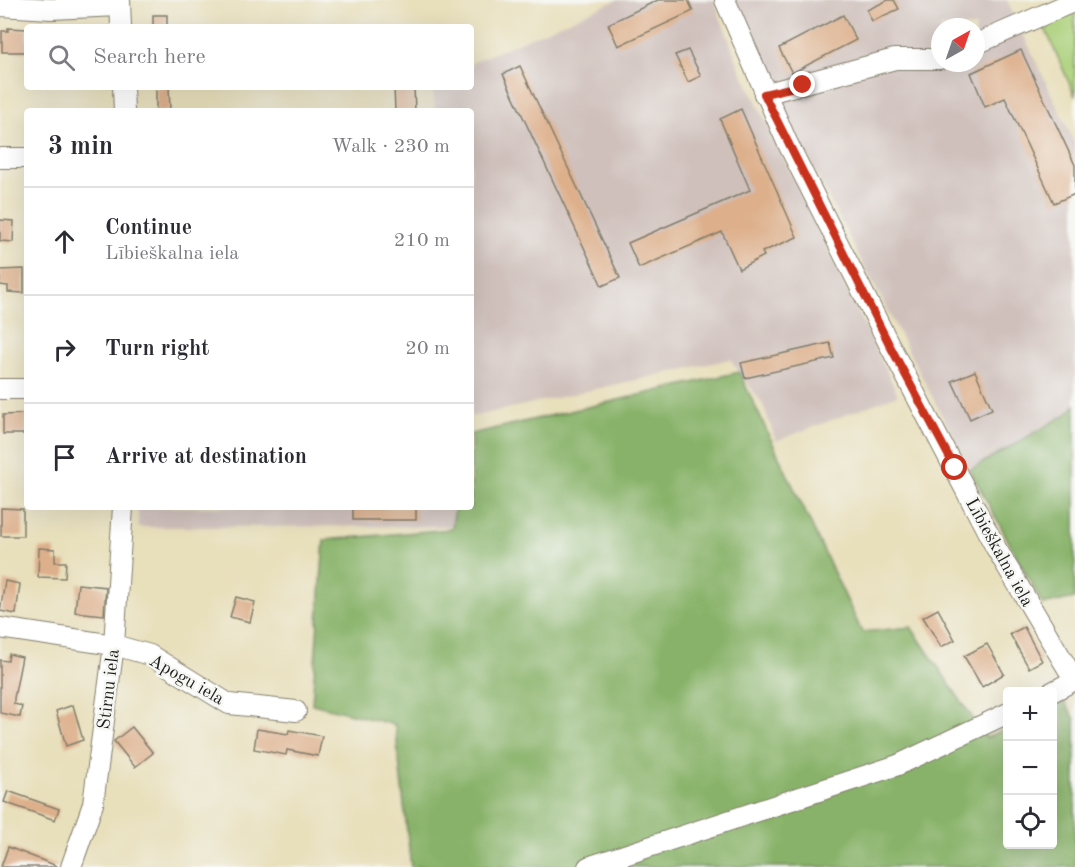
<!DOCTYPE html>
<meta charset="utf-8">
<style>
:root{--surface:#fff;--page:#f7f7f7;--text:#2b2b33;--muted:#7c7c81;--line:#e1e1e2}
body{margin:0;font-family:"Old Standard TT",serif;background:var(--page);color:var(--text)}
.controls{position:absolute;right:18px;bottom:18px;display:grid;overflow:hidden;border-radius:6px;box-shadow:0 6px 24px #0002}
.controls button{width:54px;height:54px;display:grid;place-items:center;padding:0;border:0;border-bottom:2px solid var(--line);background:var(--surface);color:var(--text);font:30px sans-serif}
.compass{position:absolute;left:931px;top:18px;width:54px;height:54px;border-radius:50%;background:var(--surface);box-shadow:0 6px 24px #0002;rotate:40deg}
.stop{position:absolute;width:18px;height:18px;margin:-14px;border:4px solid #c8321e;border-radius:50%;background:#fff}
.stop.end{background:#c8321e;border-color:#fff;box-shadow:0 2px 6px #0008}
.list{margin:0;padding:0;list-style:none}
h2{display:flex;justify-content:space-between;align-items:center;height:78px;margin:0;padding:0 24px;font-size:26px}
h2 small{font-size:20px;font-weight:400;color:var(--muted)}
.list li{display:grid;grid-template-columns:39px 1fr auto;gap:18px;align-items:center;box-sizing:border-box;height:108px;padding:0 24px;border-top:2px solid var(--line)}
.list b{display:block;font-size:22px;white-space:nowrap}
.list p{margin:0;font-size:20px;white-space:nowrap;color:var(--muted)}
.list em{font-size:20px;font-style:normal;color:var(--muted)}
.icon{flex:none;width:33px;height:33px;fill:none;stroke:currentColor;stroke-width:2;stroke-linecap:round;stroke-linejoin:round}
.map{position:relative;flex:none;width:1075px;height:867px;overflow:hidden}
.search{position:absolute;background:var(--surface);box-shadow:0 6px 24px #0002;left:24px;top:24px;width:450px;height:66px;display:flex;align-items:center;gap:15px;box-sizing:border-box;padding:0 21px;border-radius:6px;color:var(--muted);font-size:22px}
.panel{position:absolute;background:var(--surface);box-shadow:0 6px 24px #0002;left:24px;top:108px;width:450px;height:402px;border-radius:6px}
.map>svg:first-child{display:block}
.industrial{fill:#cfc0bb;fill-rule:evenodd}
.green{fill:#abd079;stroke:#64764a;stroke-width:1.5}
.forest{fill:#88b269;stroke:#526742;stroke-width:1.5}
.building{fill:#ddaf8a}
.lines{fill:none;stroke-linecap:round;stroke-linejoin:round}
.minor-casing{stroke:#827e6c;stroke-width:22}
.minor{stroke:#fff;stroke-width:20}
.route{stroke:#c8321e;stroke-width:8}
.labels{text-anchor:middle;stroke-width:5;stroke-linejoin:round;paint-order:stroke}
.street-label{font-size:18px;fill:#1c1c1c;stroke:#f6f6f2}
</style>
<div class="map">
<svg width="1075" height="867" viewBox="0 0 1075 867">
<rect width="100%" height="100%" fill="#f6f6f2"/>
<filter id="ink" filterUnits="userSpaceOnUse"><feTurbulence type="fractalNoise" baseFrequency=".0167" numOctaves="2"/><feDisplacementMap in="SourceGraphic" scale="12" xChannelSelector="R" yChannelSelector="G"/><feConvolveMatrix kernelMatrix="1 2 1 2 8 2 1 2 1" color-interpolation-filters="sRGB"/></filter>
<filter id="wash" filterUnits="userSpaceOnUse"><feTurbulence type="fractalNoise" baseFrequency=".008" numOctaves="4" result="noise"/><feDisplacementMap in="SourceGraphic" scale="24" xChannelSelector="R" yChannelSelector="G"/><feGaussianBlur stdDeviation="1.35" result="paint"/><feColorMatrix in="noise" values="0 0 0 0 0 0 0 0 0 0 0 0 0 0 0 0 0 1.4 0 .05"/><feComposite in="paint" operator="in"/></filter>
<g filter="url(#wash)">
<rect width="100%" height="100%" fill="#e8dfbb"/>
<!-- industrial -->
<g class="industrial">
<path d="M617,0H714L738,64L898,395L776,441L763,405L730,359L471,417V111H435L433,87H471V63Z"/>
<path d="M735,0H1007L1075,144V418L977,483L781,106ZM940,27H976V63H940Z"/>
<path d="M138,507H460V526L138,527Z"/>
</g>
<!-- green -->
<path class="green" d="M1075,12V96L1044,26Z"/>
<!-- forest -->
<g class="forest">
<path d="M739,372L862,632L911,627L986,738L1007,728L1008,844H1052L1053,707L1064,701L1075,719V867H411L395,725L312,704L324,540L452,529L455,507H471V434Z"/>
<path d="M1075,405V598L1043,605L970,470L1067,414Z"/>
</g>
<g id="blocks">
<!-- building -->
<g class="building">
<path d="M658,0H688L693,11L618,46L608,24Z"/>
<path d="M888,0H894L899,9L872,21L867,10Z"/>
<rect x="153" y="15" width="14" height="12"/>
<path d="M843,15L856,40L792,73L779,48Z"/>
<path d="M8,28L27,29V52H2V31H8Z"/>
<path d="M688,50L701,76L688,82L675,55Z"/>
<path d="M1021,50L1075,165V194L1054,203L1005,98L985,107L971,73Z"/>
<path d="M520,66L620,278L602,286L503,74Z"/>
<path d="M156,87H169L170,111H156Z"/>
<path d="M394,87H414L415,111H395Z"/>
<path d="M741,109L797,237L762,252L764,256L739,269L722,232L639,268L628,243L750,190L720,119Z"/>
<path d="M0,220L14,221L13,242L0,241Z"/>
<path d="M24,269V293L8,292V286L0,285V270Z"/>
<path d="M830,343L834,358L745,378L741,363Z"/>
<path d="M975,371L992,409L970,419L952,381Z"/>
<path d="M27,414V434H3V415Z"/>
<rect x="353" y="507" width="63" height="13"/>
<path d="M1,508L23,509V536H1Z"/>
<path d="M39,548L55,549V562H66L65,578L38,577Z"/>
<path d="M5,581L20,584L16,614L0,611Z"/>
<path d="M78,584L106,587L104,615L75,612Z"/>
<path d="M236,597L255,602L250,622L230,617Z"/>
<path d="M938,609L955,640L941,647L923,617Z"/>
<path d="M1024,627L1042,661L1029,668L1010,634Z"/>
<path d="M987,644L1004,674L982,687L964,656Z"/>
<path d="M9,654L22,657L14,698V704L22,706L20,717L0,713V660L8,661Z"/>
<path d="M73,705L83,740L66,746L56,711Z"/>
<path d="M132,727L153,753L135,767L114,741Z"/>
<path d="M257,729L288,734L289,730L322,736L318,756L287,750L286,755L254,749Z"/>
<path d="M8,791L59,809L55,820L4,802Z"/>
<path d="M8,847L57,866V867H1Z"/>
</g>
</g>
</g>
<g filter="url(#ink)">
<use href="#blocks" fill-opacity="0" stroke="#827e6c" stroke-width="1.5"/>
<g class="lines">
<!-- minor casing -->
<g class="minor-casing">
<g id="minor">
<path d="M120,0L121,27"/>
<path d="M725,0L787,142L889,344L996,548L1075,681"/>
<path d="M0,6L51,9L120,6"/>
<path d="M976,44L1075,1"/>
<path d="M123,87L124,111"/>
<path d="M764,94L895,59H940"/>
<path d="M0,158H27"/>
<path d="M0,389H27"/>
<path d="M0,628L114,645L150,655L229,704L296,711"/>
<path d="M1052,692L1075,680"/>
<path d="M71,867L93,804L114,645L123,507"/>
<path d="M588,867L898,765L1008,713"/>
</g>
</g>
<!-- minor -->
<use href="#minor" class="minor"/>
</g>
</g>
<g class="lines" filter="url(#ink)">
<!-- route -->
<path class="route" d="M803,85L764,94L889,344L955,468"/>
</g>
<g class="labels">
<!-- street labels -->
<g class="street-label">
<text transform="translate(1000 552) rotate(61)" y="6">Lībieškalna iela</text>
<text transform="translate(187 679) rotate(30)" y="6">Apogu iela</text>
<text transform="translate(108 689) rotate(-83)" y="6">Stirnu iela</text>
</g>
</g>
</svg>
<div class="controls">
<button>+</button>
<button>−</button>
<button><svg class="icon" aria-label="locate" viewBox="0 0 24 24"><circle cx="12" cy="12" r="6"/><path d="M12 2v4M12 18v4M2 12h4M18 12h4"/></svg></button>
</div>
<svg class="compass" viewBox="-18 -18 36 36"><path d="M0-13l5 13h-10z" fill="#e53935"/><path d="M0 13l5-13h-10z" fill="#7c7c81"/></svg>
<div class="stop" style="left:955px;top:468px"></div>
<div class="stop end" style="left:803px;top:85px"></div>
<div class="search"><svg class="icon" aria-label="search" viewBox="0 0 24 24"><circle cx="10" cy="10" r="6"/><path d="M15 15l6 6"/></svg>Search here</div>
<section class="panel">
<h2>3 min<small>Walk · 230 m</small></h2>
<ul class="list">
<li><svg class="icon" aria-label="ahead" viewBox="0 0 24 24"><path d="M12 20V5M6 11l6-6 6 6"/></svg><div><b>Continue</b><p>Lībieškalna iela</p></div><em>210 m</em></li>
<li><svg class="icon" aria-label="right" viewBox="0 0 24 24"><path d="M7 20v-9h11M14 6l5 5-5 5"/></svg><div><b>Turn right</b></div><em>20 m</em></li>
<li><svg class="icon" aria-label="arrive" viewBox="0 0 24 24"><path d="M6 21V4h12l-3 4 3 4H6"/></svg><div><b>Arrive at destination</b></div></li>
</ul>
</section>
</div>
